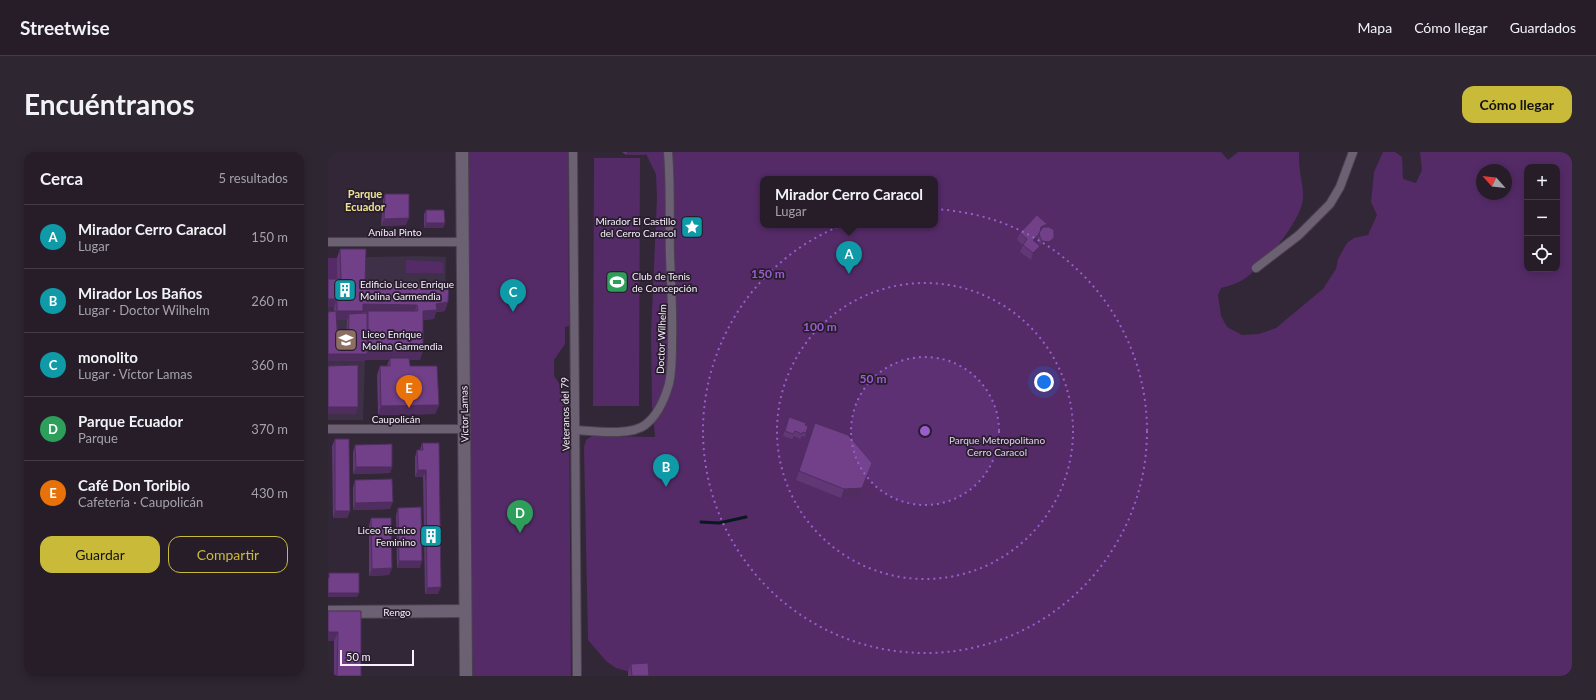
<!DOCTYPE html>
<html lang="es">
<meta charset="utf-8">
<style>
:root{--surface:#261d29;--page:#2e2631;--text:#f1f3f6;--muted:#a4a2a8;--line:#423b46;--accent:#caba3a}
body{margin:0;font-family:Lato,sans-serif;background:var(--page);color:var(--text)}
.controls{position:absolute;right:12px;top:12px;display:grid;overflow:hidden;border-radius:8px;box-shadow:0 2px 10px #0003}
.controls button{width:36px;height:36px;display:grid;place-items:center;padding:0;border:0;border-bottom:1px solid var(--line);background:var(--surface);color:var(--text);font:20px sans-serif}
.compass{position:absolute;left:1148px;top:12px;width:36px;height:36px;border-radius:50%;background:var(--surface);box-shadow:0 2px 10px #0003;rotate:297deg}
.scale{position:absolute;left:12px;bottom:10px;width:74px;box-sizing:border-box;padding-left:4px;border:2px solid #f8f1fc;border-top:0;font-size:11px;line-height:14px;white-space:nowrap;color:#f8f1fc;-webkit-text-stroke:3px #281d2d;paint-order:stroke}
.you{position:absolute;left:716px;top:230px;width:14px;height:14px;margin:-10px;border:3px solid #fff;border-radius:50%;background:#1a73e8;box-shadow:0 0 0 6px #1a73e833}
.badge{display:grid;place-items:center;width:26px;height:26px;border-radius:50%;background:var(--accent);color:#fff;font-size:13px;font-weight:700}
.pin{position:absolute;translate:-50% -33px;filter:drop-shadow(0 1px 2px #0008)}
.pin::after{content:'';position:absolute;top:21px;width:14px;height:12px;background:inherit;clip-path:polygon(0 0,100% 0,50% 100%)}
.popup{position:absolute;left:432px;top:24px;width:178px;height:52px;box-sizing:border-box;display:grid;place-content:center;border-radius:8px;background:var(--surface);filter:drop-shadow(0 1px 3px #0005);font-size:13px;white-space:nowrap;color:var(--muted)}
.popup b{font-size:15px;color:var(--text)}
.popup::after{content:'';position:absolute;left:50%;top:100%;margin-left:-8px;border:8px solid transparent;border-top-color:var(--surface)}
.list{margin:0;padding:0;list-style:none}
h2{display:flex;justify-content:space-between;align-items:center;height:52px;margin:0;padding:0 16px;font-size:17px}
h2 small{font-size:13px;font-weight:400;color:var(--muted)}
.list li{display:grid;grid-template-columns:26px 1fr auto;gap:12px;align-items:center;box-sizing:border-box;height:64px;padding:0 16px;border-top:1px solid var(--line)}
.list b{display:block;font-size:15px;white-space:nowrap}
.list p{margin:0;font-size:13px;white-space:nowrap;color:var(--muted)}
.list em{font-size:13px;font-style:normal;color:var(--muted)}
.actions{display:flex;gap:8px;padding:12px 16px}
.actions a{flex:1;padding:9px 0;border:1px solid var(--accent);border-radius:12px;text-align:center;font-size:14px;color:var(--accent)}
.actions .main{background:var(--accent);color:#111}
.icon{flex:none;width:22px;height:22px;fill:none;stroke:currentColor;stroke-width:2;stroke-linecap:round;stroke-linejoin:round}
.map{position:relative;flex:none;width:1244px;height:524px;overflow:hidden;border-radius:12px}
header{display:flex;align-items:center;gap:24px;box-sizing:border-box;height:56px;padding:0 20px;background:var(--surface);border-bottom:1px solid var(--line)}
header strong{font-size:19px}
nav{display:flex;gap:22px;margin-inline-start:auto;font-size:14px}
.intro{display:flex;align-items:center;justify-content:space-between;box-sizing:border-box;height:96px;padding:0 24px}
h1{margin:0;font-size:28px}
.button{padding:10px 18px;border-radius:12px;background:var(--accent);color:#111;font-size:14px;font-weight:700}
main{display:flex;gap:24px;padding:0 24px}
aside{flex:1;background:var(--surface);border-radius:12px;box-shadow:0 2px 10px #0003}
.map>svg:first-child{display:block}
.built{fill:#3e3046}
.green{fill:#542b67;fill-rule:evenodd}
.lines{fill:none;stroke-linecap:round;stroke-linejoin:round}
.stream{stroke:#0a1820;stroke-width:3}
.minor-casing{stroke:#4b4250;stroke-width:10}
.secondary-casing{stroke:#4b4250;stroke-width:14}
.minor{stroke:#6c6073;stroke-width:8}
.secondary{stroke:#6c6073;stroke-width:12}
.wall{fill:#613775;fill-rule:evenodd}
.shaded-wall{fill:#4f2d5f}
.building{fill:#714088;stroke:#4f2d5f}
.ring{fill:none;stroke:#9a5dce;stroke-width:2;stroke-dasharray:2 4}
.labels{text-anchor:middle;stroke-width:3.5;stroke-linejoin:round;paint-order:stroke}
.poi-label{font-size:10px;fill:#f8f1fc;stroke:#281d2d;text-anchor:start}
.street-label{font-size:10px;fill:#f8f1fc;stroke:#281d2d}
.park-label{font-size:10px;fill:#e5cbf3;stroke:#281d2d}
.neighbourhood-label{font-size:11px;font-weight:bold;fill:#ede394;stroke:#281d2d}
.centre{fill:#9a5dce;stroke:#281d2d;stroke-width:2}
.ring-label{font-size:12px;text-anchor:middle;font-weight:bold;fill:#9a5dce;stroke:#281d2d;stroke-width:3.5;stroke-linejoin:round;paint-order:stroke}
</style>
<header>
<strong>Streetwise</strong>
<nav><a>Mapa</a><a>Cómo llegar</a><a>Guardados</a></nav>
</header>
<div class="intro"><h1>Encuéntranos</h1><a class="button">Cómo llegar</a></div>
<main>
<aside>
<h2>Cerca<small>5 resultados</small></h2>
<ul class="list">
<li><span class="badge" style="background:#0f9aa8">A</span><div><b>Mirador Cerro Caracol</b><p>Lugar</p></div><em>150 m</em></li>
<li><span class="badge" style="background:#0f9aa8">B</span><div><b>Mirador Los Baños</b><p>Lugar · Doctor Wilhelm</p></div><em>260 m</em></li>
<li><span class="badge" style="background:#0f9aa8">C</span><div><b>monolito</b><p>Lugar · Víctor Lamas</p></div><em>360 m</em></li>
<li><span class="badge" style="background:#2e9e5b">D</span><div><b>Parque Ecuador</b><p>Parque</p></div><em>370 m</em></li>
<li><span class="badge" style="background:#e8710a">E</span><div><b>Café Don Toribio</b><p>Cafetería · Caupolicán</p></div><em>430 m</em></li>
</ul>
<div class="actions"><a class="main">Guardar</a><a>Compartir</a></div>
</aside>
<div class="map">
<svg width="1244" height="524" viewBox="0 0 1244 524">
<rect width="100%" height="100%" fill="#322737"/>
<!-- built -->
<path class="built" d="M93,104L118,105L117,159L105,161L106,167L86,168L37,208L35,268H0V106Z"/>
<!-- green -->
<g class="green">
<path d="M140,0H240L241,174L237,175V192L226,208V224L238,241V251L241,252L243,524H143Z"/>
<path d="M317,0H893L900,8L910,0H971C971,6 971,12 972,19C973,30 977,40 974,52C968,75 932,119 911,130C905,133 899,134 893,136L890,143L893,164L899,175L914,183L931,182L948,176L995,137L1008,117L1010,107L1019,91L1026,86L1040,83L1049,63L1043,50L1046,20L1055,0H1067L1074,5L1075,27L1088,31L1094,18L1092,0H1244V524H310L309,522L288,516L278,509L260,488L256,295L258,288L264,284L327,285L324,254L323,181L329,46L328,22ZM1199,15H1229V117H1199ZM1154,18H1178V42H1154ZM435,27H607V73H435Z"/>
<path d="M266,6H312L311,254H265Z"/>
<path d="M0,106H9L10,136H0Z"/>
<path d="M78,108L115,110L116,121H78Z"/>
</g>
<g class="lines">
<!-- stream -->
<path class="stream" d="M373,370L391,371L418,365"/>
<!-- minor casing -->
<g class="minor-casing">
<g id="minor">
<path d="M245,0L249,524"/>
<path d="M0,90H134"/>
<path d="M928,116L971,83L1002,52L1012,35L1025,0"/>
<path d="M0,277H136"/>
<path d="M248,278C266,279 303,284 317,273C329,264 337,246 341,232C344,219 344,205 344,192C345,163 343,133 342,104C341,69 343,35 340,0"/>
</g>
</g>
<!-- secondary casing -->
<g class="secondary-casing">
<g id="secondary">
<path d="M134,0L138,524"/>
<path d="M0,460L137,459"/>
</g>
</g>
<!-- minor -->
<use href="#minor" class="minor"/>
<!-- secondary -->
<use href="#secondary" class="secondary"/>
</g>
<!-- wall -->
<g class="wall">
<path d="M294,0H318L317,3H298Z"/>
<path d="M57,42L78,73L53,74L55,48Z"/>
<path d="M98,58L117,71L115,76H96V62Z"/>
<path d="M718,75L724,90L720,94L713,93L710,90V86L707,90L712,94L709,101L703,108L692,100L695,93L689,88L692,81Z"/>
<path d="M12,97L37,132L117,159L108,160L106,167L95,168L92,208H82V214L111,253L107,262L50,263L49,223L52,214H59L61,208H37V209H0V160L6,159V155H0L9,127V106ZM9,168H19L18,194H10Z"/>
<path d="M461,265L477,273L480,274L477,285L474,284L472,287L466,284L464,287L455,284Z"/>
<path d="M487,271L530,345L513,346L468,328Z"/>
<path d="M7,287L22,359L19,366H5L4,294Z"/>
<path d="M94,291L110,442H97L95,325H87V305L89,298H92Z"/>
<path d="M27,293L64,315L62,321L25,322V300Z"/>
<path d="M27,328L62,357L25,358V335Z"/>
<path d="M70,356L92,416H69L68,363Z"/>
<path d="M43,366L64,416L61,423L41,424V373Z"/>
<path d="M0,459L33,524H6V489Z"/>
<path d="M303,512L321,524H300V521Z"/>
</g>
<!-- shaded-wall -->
<g class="shaded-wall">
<path d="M299,0H318L317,3H298Z"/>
<path d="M81,66L78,73L53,74L56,67Z"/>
<path d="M98,71H117L115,76H96Z"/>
<path d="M719,72L717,79L711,82L709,87L703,95L705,88L713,75Z"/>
<path d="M726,86L724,90L720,94L713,93L714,89Z"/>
<path d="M712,94L709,101L703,108L705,101Z"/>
<path d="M0,147H9L6,155H0Z"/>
<path d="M120,150L117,159L108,160L106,167L92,168L95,159L108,152Z"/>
<path d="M35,152L89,153L86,161L40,159V161L34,160L32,168L21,162L19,168H6L9,159Z"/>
<path d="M40,199H95L92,208H62V206L61,208H37V209H0V202H39Z"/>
<path d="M111,253L107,262L50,263L53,254Z"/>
<path d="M0,255H30L28,262H0Z"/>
<path d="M544,311L530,345L513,346L516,337Z"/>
<path d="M28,315H64L62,321L25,322Z"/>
<path d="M90,318H98L95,325H87Z"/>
<path d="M65,350L62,357L25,358L27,351Z"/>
<path d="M7,359H22L19,366H5Z"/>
<path d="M71,409H94L92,416H69Z"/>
<path d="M64,416L61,423L41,424L44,417Z"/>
<path d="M113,435L110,442H97L99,436Z"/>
<path d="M0,441H31L29,445H0Z"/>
<path d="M0,480H10L6,489H0Z"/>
</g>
<!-- building -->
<g class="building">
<path d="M57,42H81V66L56,67Z"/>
<path d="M98,58H116L117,71H98Z"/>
<path d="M709,63L719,72L713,75L712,81L705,88L712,94L705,101L695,93L699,87L692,81Z"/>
<path d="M715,75H721L726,78V86L721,90L714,89L712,85L711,81Z"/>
<path d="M12,97H38L37,132L121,131L120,150L108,152L109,158L95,159V199H40V159H90L89,153L35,152V159H9V147H0V127H13Z"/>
<path d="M8,159L10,194H20L21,162L39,161V202H0V160Z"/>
<path d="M62,206H81L82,214H109L111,253L53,254L52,214H62Z"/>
<path d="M30,213V255H0V214Z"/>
<path d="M461,265L478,271L477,273L480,274L478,281L475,280L474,282L467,279L465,282L457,279Z"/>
<path d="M487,271L520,283L544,311L534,336L516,337L471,319Z"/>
<path d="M7,287H21L22,359H7Z"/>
<path d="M94,291H111L113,435L99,436L98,318H90L89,298H95Z"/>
<path d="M64,292V315H28L27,293Z"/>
<path d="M64,327L65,350L27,351V328Z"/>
<path d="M93,355L94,409H71L70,356Z"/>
<path d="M43,366H63L64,416L44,417Z"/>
<path d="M1,421H31V441H0V426H1Z"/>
<path d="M0,459H33V524H9L10,480H0Z"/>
<path d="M320,511L321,524H304L303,512Z"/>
</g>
<!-- distance rings -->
<circle cx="597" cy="279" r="74" fill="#9a5dce" fill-opacity=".12"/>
<g class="ring">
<circle cx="597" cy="279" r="74"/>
<circle cx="597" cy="279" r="148"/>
<circle cx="597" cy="279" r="222"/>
</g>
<!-- icons -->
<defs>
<g id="sight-square" transform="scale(1.15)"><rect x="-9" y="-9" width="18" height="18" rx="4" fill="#0f9aa8" stroke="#281d2d"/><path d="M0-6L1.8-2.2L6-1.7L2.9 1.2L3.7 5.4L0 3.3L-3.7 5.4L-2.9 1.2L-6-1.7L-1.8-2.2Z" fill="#fff"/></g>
<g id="stadium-square" transform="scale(1.15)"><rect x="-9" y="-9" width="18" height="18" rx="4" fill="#2e9e5b" stroke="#281d2d"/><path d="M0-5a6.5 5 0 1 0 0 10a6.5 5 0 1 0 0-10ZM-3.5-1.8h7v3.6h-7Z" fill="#fff"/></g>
<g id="building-square" transform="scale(1.15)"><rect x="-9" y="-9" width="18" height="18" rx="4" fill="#0f9aa8" stroke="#281d2d"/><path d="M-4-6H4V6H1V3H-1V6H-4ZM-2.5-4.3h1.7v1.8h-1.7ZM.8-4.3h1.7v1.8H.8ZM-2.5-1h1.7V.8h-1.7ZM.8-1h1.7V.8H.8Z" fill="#fff"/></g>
<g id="school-square" transform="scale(1.15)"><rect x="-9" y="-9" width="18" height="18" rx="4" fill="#8d6e63" stroke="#281d2d"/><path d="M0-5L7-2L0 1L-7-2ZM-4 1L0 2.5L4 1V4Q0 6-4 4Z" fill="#fff"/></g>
</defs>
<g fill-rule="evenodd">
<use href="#sight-square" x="364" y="75"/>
<use href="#stadium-square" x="289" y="130"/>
<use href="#building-square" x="17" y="138"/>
<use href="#school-square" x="18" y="188"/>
<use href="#building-square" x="103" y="384"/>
</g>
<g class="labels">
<!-- poi labels -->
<g class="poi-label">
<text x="348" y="73" text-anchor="end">Mirador El Castillo<tspan x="348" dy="12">del Cerro Caracol</tspan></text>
<text x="304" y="128">Club de Tenis<tspan x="304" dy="12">de Concepción</tspan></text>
<text x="32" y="136">Edificio Liceo Enrique<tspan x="32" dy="12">Molina Garmendia</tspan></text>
<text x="34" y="186">Liceo Enrique<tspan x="34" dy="12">Molina Garmendia</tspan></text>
<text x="88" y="382" text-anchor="end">Liceo Técnico<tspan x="88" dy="12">Feminino</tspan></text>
</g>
<!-- street labels -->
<g class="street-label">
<text x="67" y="84">Aníbal Pinto</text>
<text transform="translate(333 187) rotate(-88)" y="4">Doctor Wilhelm</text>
<text transform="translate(136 262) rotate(-91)" y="4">Víctor Lamas</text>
<text transform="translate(237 262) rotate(-91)" y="4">Veteranos del 79</text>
<text x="68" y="271">Caupolicán</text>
<text x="69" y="464">Rengo</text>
</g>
<!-- park labels -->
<g class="park-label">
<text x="669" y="292">Parque Metropolitano<tspan x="669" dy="12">Cerro Caracol</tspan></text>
</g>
<!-- neighbourhood labels -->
<g class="neighbourhood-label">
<text x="37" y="46">Parque<tspan x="37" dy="13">Ecuador</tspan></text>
</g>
</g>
<circle cx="597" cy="279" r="6" class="centre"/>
<g class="ring-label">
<text x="440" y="126">150 m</text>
<text x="492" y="179">100 m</text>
<text x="545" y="231">50 m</text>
</g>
</svg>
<div class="controls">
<button>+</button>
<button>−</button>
<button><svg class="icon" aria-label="locate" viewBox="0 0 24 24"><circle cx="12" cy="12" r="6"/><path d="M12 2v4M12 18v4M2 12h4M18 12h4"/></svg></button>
</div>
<svg class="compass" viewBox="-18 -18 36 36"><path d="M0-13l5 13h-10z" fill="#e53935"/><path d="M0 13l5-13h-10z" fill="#a4a2a8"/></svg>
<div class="scale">50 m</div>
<div class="you"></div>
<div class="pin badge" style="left:521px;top:122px;background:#0f9aa8">A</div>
<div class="popup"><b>Mirador Cerro Caracol</b>Lugar</div>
<div class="pin badge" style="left:338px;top:335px;background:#0f9aa8">B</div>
<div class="pin badge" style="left:185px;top:160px;background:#0f9aa8">C</div>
<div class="pin badge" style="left:192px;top:381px;background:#2e9e5b">D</div>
<div class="pin badge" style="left:81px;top:256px;background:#e8710a">E</div>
</div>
</main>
